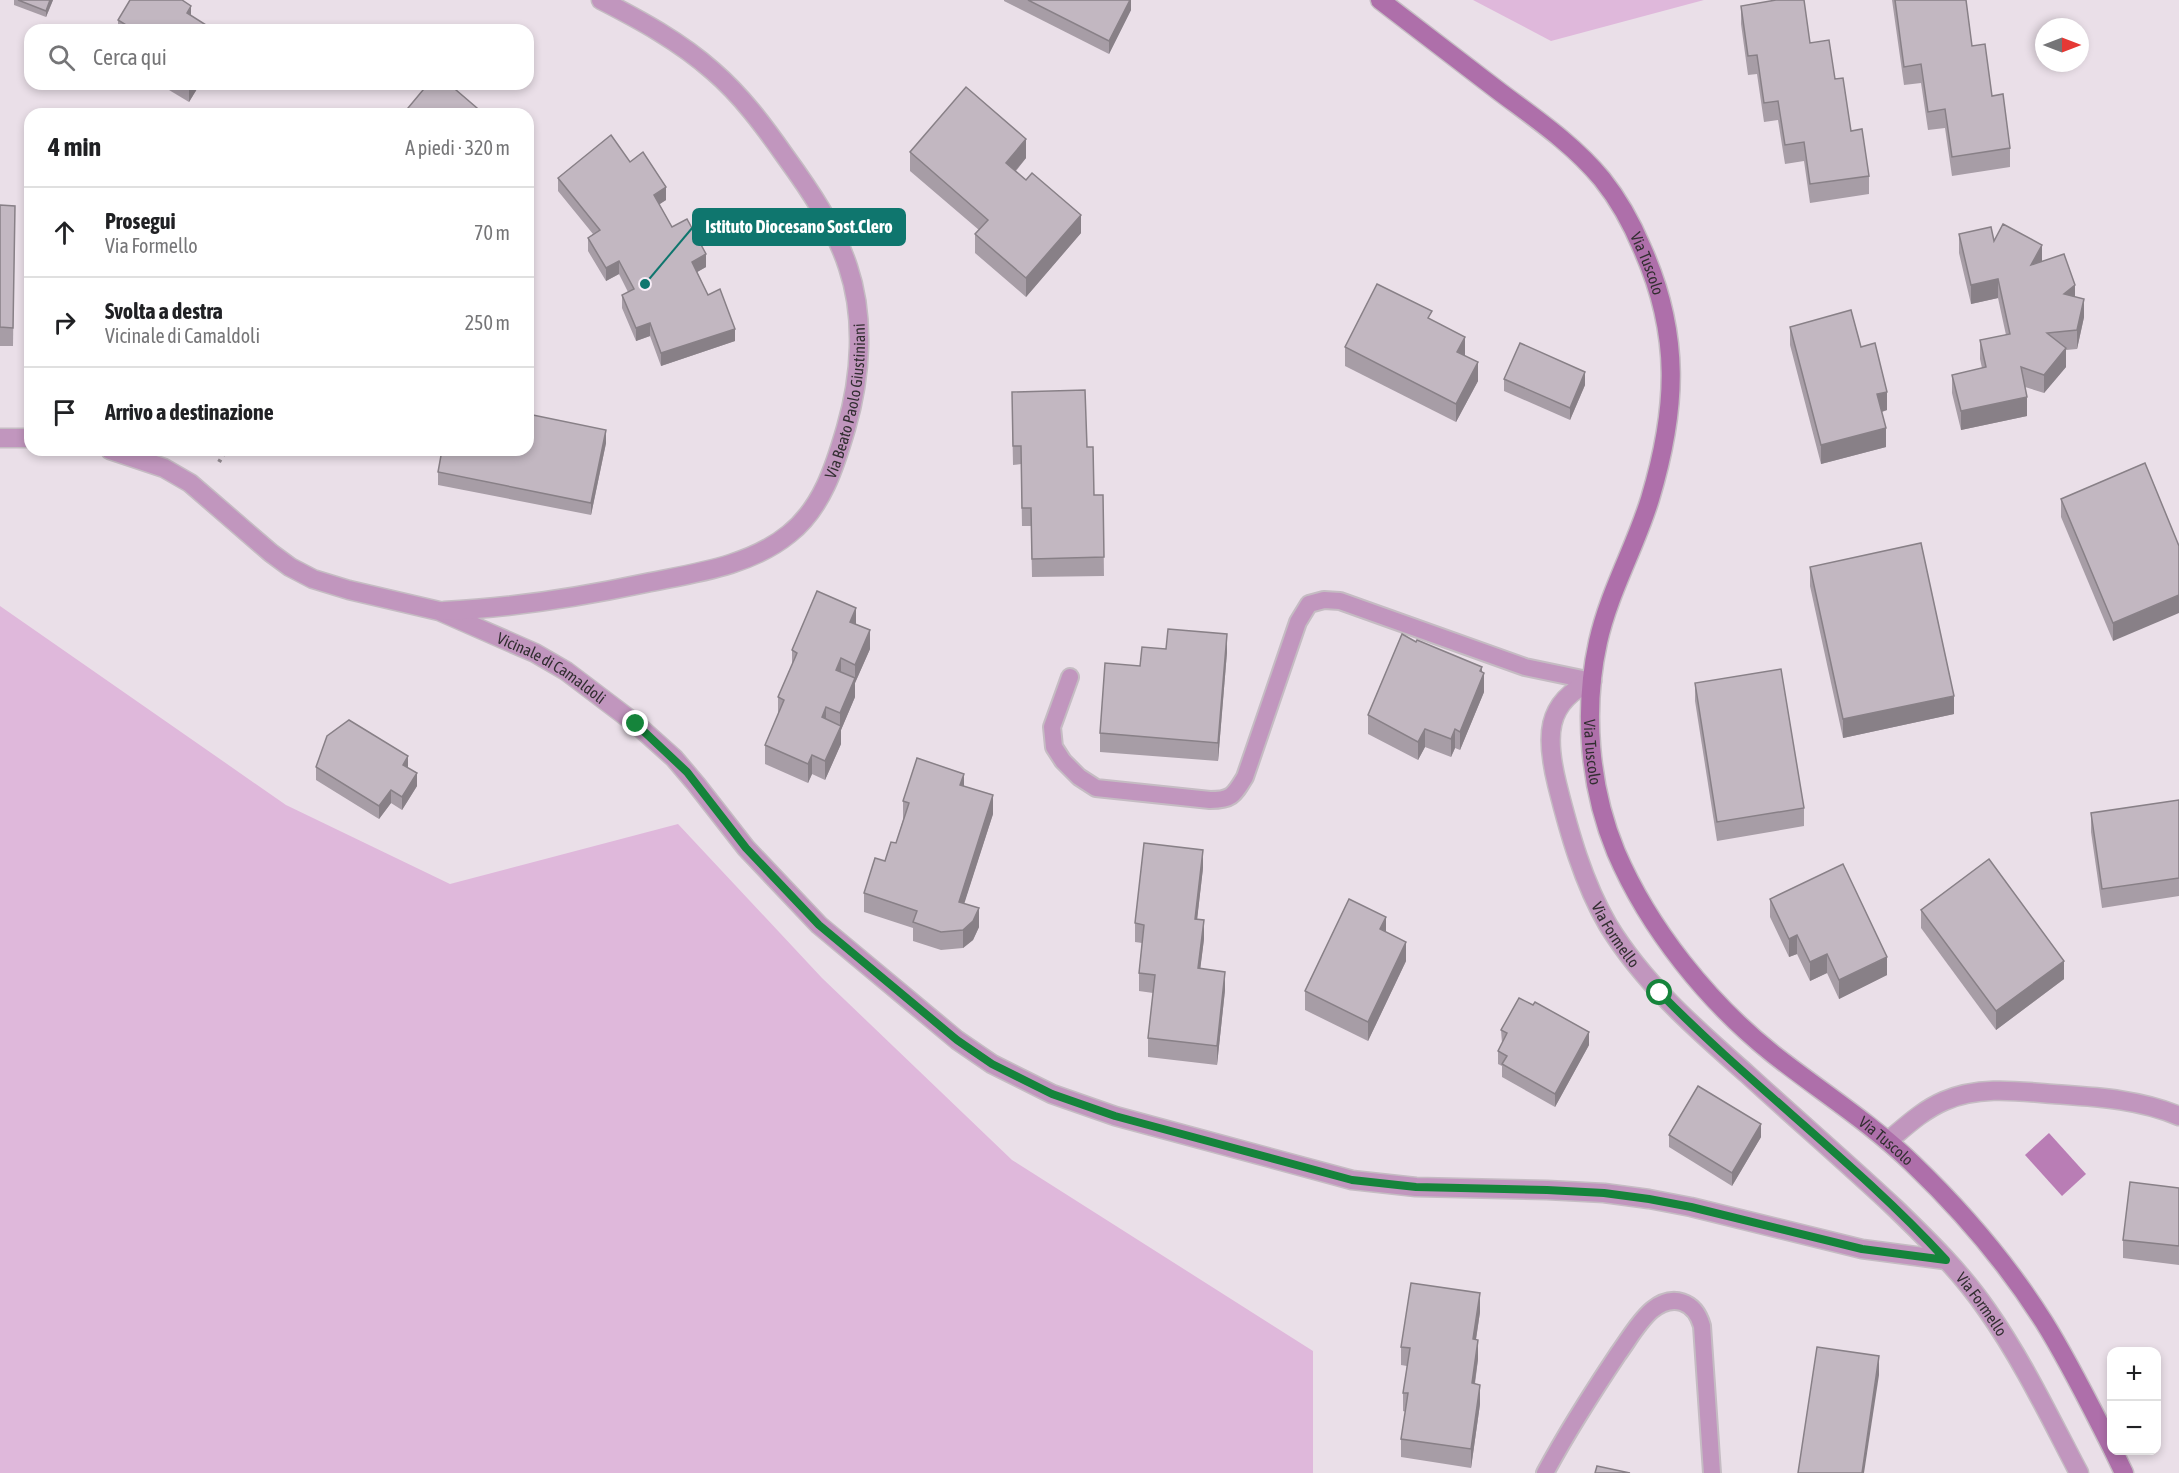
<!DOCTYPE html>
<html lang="it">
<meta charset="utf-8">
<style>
:root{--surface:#fff;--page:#f6f6f6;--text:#202124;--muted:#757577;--line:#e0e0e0}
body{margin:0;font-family:"Asap Condensed",sans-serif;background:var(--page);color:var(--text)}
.controls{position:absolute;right:18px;bottom:18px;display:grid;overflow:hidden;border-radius:12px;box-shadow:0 3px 9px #0003}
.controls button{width:54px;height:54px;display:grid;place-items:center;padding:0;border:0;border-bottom:2px solid var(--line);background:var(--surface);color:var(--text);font:30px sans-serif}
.compass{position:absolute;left:2035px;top:18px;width:54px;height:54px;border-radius:50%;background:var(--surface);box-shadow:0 3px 9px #0003;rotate:90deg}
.stop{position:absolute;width:18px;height:18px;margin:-14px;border:4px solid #15843b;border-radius:50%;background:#fff}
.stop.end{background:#15843b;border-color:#fff;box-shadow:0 2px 6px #0008}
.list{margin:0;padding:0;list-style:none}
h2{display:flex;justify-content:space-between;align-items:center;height:78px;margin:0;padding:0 24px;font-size:26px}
h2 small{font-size:20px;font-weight:400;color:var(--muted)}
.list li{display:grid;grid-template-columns:39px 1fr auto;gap:18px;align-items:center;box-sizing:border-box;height:90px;padding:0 24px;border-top:2px solid var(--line)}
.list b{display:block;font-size:22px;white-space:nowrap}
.list p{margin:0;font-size:20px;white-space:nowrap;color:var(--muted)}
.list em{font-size:20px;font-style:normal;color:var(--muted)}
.icon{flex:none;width:33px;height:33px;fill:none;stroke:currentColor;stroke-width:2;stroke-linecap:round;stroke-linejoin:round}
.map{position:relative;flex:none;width:2179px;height:1473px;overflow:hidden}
.search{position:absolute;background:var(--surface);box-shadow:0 3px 9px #0003;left:24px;top:24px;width:510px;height:66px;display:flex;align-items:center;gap:15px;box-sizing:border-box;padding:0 21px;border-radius:18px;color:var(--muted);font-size:22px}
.panel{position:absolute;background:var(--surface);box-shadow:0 3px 9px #0003;left:24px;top:108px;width:510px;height:348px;border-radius:18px}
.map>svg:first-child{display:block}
.green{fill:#dfb8db}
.water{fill:#b97db5}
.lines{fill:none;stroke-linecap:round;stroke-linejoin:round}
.lane-casing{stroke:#c5bcc3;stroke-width:20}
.street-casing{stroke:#c5bcc3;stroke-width:21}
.secondary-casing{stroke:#c5bcc3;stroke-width:21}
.path{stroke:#938b91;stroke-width:4;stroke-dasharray:3 4.5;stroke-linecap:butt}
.lane{stroke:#c196be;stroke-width:16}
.street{stroke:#c196be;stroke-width:18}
.secondary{stroke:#ae6faa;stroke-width:18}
.wall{fill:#a79da6}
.shaded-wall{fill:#888087}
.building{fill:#c2b7c1;stroke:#888087;stroke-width:1.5}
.route{stroke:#15843b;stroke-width:8}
.labels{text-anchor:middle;stroke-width:4.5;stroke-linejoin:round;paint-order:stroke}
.street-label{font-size:16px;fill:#322e31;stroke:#f7ecf6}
.leader{fill:none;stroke:#0f766e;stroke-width:2}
.callout-dot{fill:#0f766e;stroke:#f7ecf6;stroke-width:2}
.callout{fill:#0f766e;stroke:#0f766e;stroke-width:2}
.callout-label{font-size:18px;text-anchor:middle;font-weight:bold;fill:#fff}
</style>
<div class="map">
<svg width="2179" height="1473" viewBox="0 0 2179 1473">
<rect width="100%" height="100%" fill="#eadfe8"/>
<!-- green -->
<g class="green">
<path d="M1473,0H1704L1551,41Z"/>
<path d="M0,606L286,805L450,884L678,824L822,978L1012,1160L1313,1351V1473H0Z"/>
</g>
<!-- water -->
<path class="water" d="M2049,1133L2086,1174L2062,1196L2025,1155Z"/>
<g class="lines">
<!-- lane casing -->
<g class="lane-casing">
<g id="lane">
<path d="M1070,677L1052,727L1054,747L1063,761L1079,777L1096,788L1210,800C1232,800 1234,795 1245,777L1298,622L1309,604L1324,600L1340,601L1525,667L1592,681"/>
<path d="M1545,1473C1567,1432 1592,1393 1618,1354C1629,1339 1638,1322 1652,1310C1673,1293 1695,1301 1702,1326L1712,1473"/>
</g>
</g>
<!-- street casing -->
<g class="street-casing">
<g id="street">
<path d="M0,438H30"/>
<path id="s1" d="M110,450L164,468L190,483L271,553L290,567L313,579L349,590L439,611L535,653L566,671L636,724L674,758L696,784L746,848L819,925L957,1040L992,1064L1052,1094L1115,1116L1352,1180L1416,1187L1547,1190L1604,1193L1649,1199L1691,1207L1862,1249L1946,1260"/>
<path id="s2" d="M444,611C512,608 580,597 646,583C695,573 750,566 789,534C822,508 835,466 846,428C861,377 865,317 848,267C835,227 809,189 785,156C764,126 741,95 713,71C679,41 640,20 601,0"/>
<path id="s3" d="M1592,681C1544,702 1546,739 1557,784C1569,832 1583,882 1608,925C1644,984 1696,1029 1747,1074C1796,1119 1847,1163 1895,1208C1928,1240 1961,1272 1987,1310C2023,1361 2050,1418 2079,1473"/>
<path d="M1888,1141C1906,1126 1923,1110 1944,1101C1979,1086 2017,1091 2053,1094C2096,1097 2139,1099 2179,1116"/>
</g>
</g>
<!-- secondary casing -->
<g class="secondary-casing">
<g id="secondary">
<path id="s4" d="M1380,0C1420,31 1460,61 1500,92C1536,119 1573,144 1602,179C1618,199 1632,224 1642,248C1681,335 1677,409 1650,499C1635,548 1609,592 1598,642C1583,710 1589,787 1616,852C1649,929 1708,1002 1773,1054C1820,1091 1871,1123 1913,1164C1962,1211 2008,1265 2044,1322C2069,1362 2090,1405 2112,1448"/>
<path d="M2113,1450L2124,1473"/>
</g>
</g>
<!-- path -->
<path class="path" d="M219,462L226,450"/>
<!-- lane -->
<use href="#lane" class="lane"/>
<!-- street -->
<use href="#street" class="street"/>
<!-- secondary -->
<use href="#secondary" class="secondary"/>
</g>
<!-- wall -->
<g class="wall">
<path d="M14,0H53L46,17L14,5Z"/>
<path d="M1004,0H1131V10L1109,54L1004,1Z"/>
<path d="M1892,0H1966L1972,46L1992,96L2010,148V167L1952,176L1945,128L1928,130L1921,83L1904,85Z"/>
<path d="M1741,6L1810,43L1835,79L1851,131L1869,176V194L1810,203L1804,161L1785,164L1778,120L1764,122L1757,74L1748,75L1741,24Z"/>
<path d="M191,16L214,30H118V20Z"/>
<path d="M159,84H200L189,102Z"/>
<path d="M910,152L1026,158L1016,171L1081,233L1026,297L975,253V234L979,230L910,171Z"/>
<path d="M558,178L666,200L659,204L672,227L706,267L697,272L708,295L735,341L661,366L650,336L636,341L622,308V295L628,292L619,274L606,281L588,251V238L593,234L558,191Z"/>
<path d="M0,205L15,206L13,346H0Z"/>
<path d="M1959,234L2042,262L2075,297L2084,317L2077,349L2066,350V367L2044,393L2025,387L2027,416L1961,430L1952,393V375L1982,368L1980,359V340L2006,335L1998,298L1971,304L1959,253Z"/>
<path d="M1432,320L1465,356L1478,381L1456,422L1345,366V347Z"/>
<path d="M1790,327L1861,347L1887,410L1882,412L1886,447L1821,464L1790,345Z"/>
<path d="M1504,379L1585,385L1570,420L1504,391Z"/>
<path d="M1012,411L1087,447L1094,495H1103L1104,576L1032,577L1031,526H1022L1021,464L1013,465Z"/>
<path d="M606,443L591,515L438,485V472Z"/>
<path d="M2145,463L2113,641L2061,517V499Z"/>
<path d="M1810,567L1954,714L1843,738L1810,586Z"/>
<path d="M856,624L870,649L855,683V697L841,730V744L825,780L812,774L808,783L765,764V745L778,715V697L792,666V650Z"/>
<path d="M1416,642L1482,672L1484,692L1460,750L1455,748L1451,757L1425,747L1418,760L1368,734V715Z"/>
<path d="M1166,649L1227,652L1218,761L1100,752V733L1140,666Z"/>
<path d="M1695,683L1804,808V826L1717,841L1695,701Z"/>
<path d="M316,767L408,768L417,786L402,810L391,803L379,819L316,780Z"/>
<path d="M964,787L993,814L964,903L979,927L973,940L963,948L941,950L913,941V928L864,912V893L896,843L903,820V801Z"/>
<path d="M2179,800V896L2102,908L2091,832V813Z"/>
<path d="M1203,868L1197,919L1204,939L1200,969L1225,990L1217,1065L1148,1057V1038L1153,993L1139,991V973L1142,943L1135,942V923Z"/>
<path d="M1770,899L1887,975L1839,999L1827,973L1810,981L1797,954L1789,957L1770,917Z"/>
<path d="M1921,910L2064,979L1996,1030L1921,928Z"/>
<path d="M1386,932L1406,961L1368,1041L1305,1010V991Z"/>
<path d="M1501,1030L1589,1045L1555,1107L1502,1077V1066L1498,1064V1051L1502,1043Z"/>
<path d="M1669,1135L1761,1137L1732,1186L1669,1147Z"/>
<path d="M2179,1188V1265L2123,1258V1240Z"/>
<path d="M1480,1312L1476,1340L1478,1359L1475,1384L1480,1404L1471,1468L1401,1457V1439L1406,1412L1403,1411V1393L1407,1366L1401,1365V1347Z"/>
</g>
<!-- shaded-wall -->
<g class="shaded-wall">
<path d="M50,0H53L46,17V11Z"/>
<path d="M1130,0H1131V10L1109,54V41Z"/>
<path d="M191,6V18L187,13Z"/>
<path d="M192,84H200L189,102V89Z"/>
<path d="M1026,139V158L1006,182V163Z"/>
<path d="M666,187V200L654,208V195Z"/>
<path d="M1081,215V233L1026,297V278Z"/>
<path d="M2042,245V263L2031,265Z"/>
<path d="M706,254V267L692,275V262Z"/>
<path d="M619,261V274L606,281V268Z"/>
<path d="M1998,279V298L1971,304V285Z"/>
<path d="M2075,285V304L2064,294Z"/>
<path d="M2084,299V317L2077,349V330Z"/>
<path d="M650,323V336L636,341V328Z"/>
<path d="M735,329V341L661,366V353Z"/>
<path d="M1465,337V356L1457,352Z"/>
<path d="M2066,348V367L2044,393V375Z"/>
<path d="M1478,362V381L1456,422V404Z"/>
<path d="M1585,372V385L1570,420V408Z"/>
<path d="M1887,392V410L1877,413V394Z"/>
<path d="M2027,397V416L1961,430V411Z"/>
<path d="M1886,428V447L1821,464V445Z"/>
<path d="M606,430V443L591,515V503Z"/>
<path d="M2179,595V613L2113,641V623Z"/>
<path d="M856,608V627L850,622Z"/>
<path d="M870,630V649L855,683V697L841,730V744L825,780V761L840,727V713L855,678V665Z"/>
<path d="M1227,634V652L1218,761V743Z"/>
<path d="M841,658V677L836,670Z"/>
<path d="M1482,667V678L1484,673V692L1460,750V732Z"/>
<path d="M1954,696V714L1843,738V719Z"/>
<path d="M826,707V726L822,717Z"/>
<path d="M1425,729V747L1418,760V742Z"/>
<path d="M1455,729V748L1451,757V739Z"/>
<path d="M812,755V774L808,783V764Z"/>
<path d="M408,756V769L403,765Z"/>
<path d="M417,773V786L402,810V797Z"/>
<path d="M964,774V792L960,785Z"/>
<path d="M391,790V803L379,819V806Z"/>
<path d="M993,795V814L959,920V902Z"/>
<path d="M1203,850V868L1195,938V919Z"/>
<path d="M979,908V927L973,940L963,948V930Z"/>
<path d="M1386,917V936L1380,929Z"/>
<path d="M1204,920V939L1198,987V968Z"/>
<path d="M1797,935V954L1789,957V939Z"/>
<path d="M1406,942V961L1368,1041V1022Z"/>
<path d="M1827,954V973L1810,981V962Z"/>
<path d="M1887,957V975L1839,999V980Z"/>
<path d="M2064,961V979L1996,1030V1011Z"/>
<path d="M1225,972V990L1217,1065V1046Z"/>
<path d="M1589,1032V1045L1555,1107V1094Z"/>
<path d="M1761,1124V1137L1732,1186V1173Z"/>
<path d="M1480,1293V1312L1473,1358V1339Z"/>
<path d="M1478,1340V1359L1472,1402V1383Z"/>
<path d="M1879,1356V1375L1864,1473H1862Z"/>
<path d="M1480,1385V1404L1471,1468V1449Z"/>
</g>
<!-- building -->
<g class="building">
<path d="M18,0H50L46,11Z"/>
<path d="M130,0H182L191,6L187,13L214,30H134L118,20Z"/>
<path d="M1028,0H1130L1109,41Z"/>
<path d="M1776,0H1804L1810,43L1829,40L1835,79L1843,78L1851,131L1862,129L1869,176L1810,184L1804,142L1785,145L1778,101L1764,103L1757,55L1748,56L1741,6Z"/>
<path d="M1895,0H1966L1972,46L1985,44L1992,96L2003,94L2010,148L1952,157L1945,109L1928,112L1921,64L1904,67Z"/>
<path d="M180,84H192L189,89Z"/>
<path d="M428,84H449L484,114H403Z"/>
<path d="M966,87L1026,139L1006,163L1026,180L1032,173L1081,215L1026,278L975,234L988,220L910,152Z"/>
<path d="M611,135L630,162L643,152L666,187L654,195L672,227L687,219L706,254L692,262L708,295L720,289L735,329L661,353L650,323L636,328L622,295L634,289L619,261L606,268L588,238L600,230L558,178Z"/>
<path d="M0,205L15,206L13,328L0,327Z"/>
<path d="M2003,224L2042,245L2031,265L2064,254L2075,285L2064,294L2084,299L2077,330L2047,333L2066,348L2044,375L2021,367L2027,397L1961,411L1952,375L1986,367L1980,340L2010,334L1998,279L1971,285L1959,234L1991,227L1994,241Z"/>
<path d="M1377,284L1432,311L1428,318L1465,337L1457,352L1478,362L1456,404L1345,347Z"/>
<path d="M1851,310L1861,347L1875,343L1887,392L1877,394L1886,428L1821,445L1790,327Z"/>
<path d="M1520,343L1585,372L1570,408L1504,379Z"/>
<path d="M1085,390L1087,447H1093L1094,495H1103L1104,557L1032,559L1031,508H1022L1021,446H1013L1012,392Z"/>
<path d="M528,414L606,430L591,503L438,472L442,450H528Z"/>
<path d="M2145,463L2179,546V595L2113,623L2061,499Z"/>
<path d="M1921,543L1954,696L1843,719L1810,567Z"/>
<path d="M817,591L856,608L850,622L870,630L855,665L841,658L836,670L855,678L840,713L826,707L822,717L841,726L825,761L812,755L808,764L765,745L784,700L778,697L797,653L792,650Z"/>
<path d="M1168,629L1227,634L1218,743L1100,733L1105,663L1140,666L1142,647L1166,649Z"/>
<path d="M1402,634L1416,642L1417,640L1482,667L1480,671L1484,673L1460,732L1455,729L1451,739L1425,729L1418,742L1368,715Z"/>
<path d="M1781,669L1804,808L1717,822L1695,683Z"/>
<path d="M349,720L408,756L403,765L417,773L402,797L391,790L379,806L316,767L327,736Z"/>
<path d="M917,758L964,774L960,785L993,795L959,902L979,908L973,921L963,930L941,932L913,922L917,911L864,893L875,858L885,861L891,842L896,843L909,803L903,801Z"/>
<path d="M2179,800V878L2102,889L2091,813Z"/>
<path d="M1144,843L1203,850L1195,919L1204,920L1198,968L1225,972L1217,1046L1148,1038L1155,975L1139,973L1144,925L1135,923Z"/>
<path d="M1989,859L2064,961L1996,1011L1921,910Z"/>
<path d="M1843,864L1887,957L1839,980L1827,954L1810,962L1797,935L1789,939L1770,899Z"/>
<path d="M1349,899L1386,917L1380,929L1406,942L1368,1022L1305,991Z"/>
<path d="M1519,998L1533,1005L1535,1002L1589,1032L1555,1094L1502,1064L1507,1056L1498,1051L1507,1033L1501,1030Z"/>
<path d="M1698,1086L1761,1124L1732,1173L1669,1135Z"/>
<path d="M2130,1182L2179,1188V1246L2123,1240Z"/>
<path d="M1411,1283L1480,1293L1473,1339L1478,1340L1472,1383L1480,1385L1471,1449L1401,1439L1408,1393H1403L1410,1348L1401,1347Z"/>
<path d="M1817,1347L1879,1356L1862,1473H1798Z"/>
<path d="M1597,1466L1630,1473H1595Z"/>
</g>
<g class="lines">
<!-- route -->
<path class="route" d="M636,724L687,772L746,848L819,925L957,1040L992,1064L1052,1094L1115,1116L1352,1180L1416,1187L1547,1190L1604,1193L1649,1199L1691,1207L1862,1249L1946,1260C1858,1164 1751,1086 1660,993"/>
</g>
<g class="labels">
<!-- street labels -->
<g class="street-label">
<text dy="6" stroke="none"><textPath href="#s4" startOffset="382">Via Tuscolo</textPath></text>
<text dy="6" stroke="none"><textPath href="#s2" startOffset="506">Via Beato Paolo Giustiniani</textPath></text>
<text dy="6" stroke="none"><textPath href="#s1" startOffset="500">Vicinale di Camaldoli</textPath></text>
<text dy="6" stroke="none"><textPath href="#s4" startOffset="886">Via Tuscolo</textPath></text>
<text dy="6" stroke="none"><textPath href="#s3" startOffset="284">Via Formello</textPath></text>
<text dy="6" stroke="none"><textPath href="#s4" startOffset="1390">Via Tuscolo</textPath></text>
<text dy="6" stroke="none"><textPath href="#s3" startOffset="806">Via Formello</textPath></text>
</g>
</g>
<!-- callouts -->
<path class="leader" d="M645 284L693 227"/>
<circle class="callout-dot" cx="645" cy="284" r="6"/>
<rect class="callout" x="693" y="209" width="212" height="36" rx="6"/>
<g class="callout-label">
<text x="799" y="233">Istituto Diocesano Sost.Clero</text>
</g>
</svg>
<div class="controls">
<button>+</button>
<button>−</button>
</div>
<svg class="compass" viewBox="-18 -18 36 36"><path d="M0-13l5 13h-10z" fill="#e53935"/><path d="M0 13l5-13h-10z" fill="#757577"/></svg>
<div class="stop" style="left:1660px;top:993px"></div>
<div class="stop end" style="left:636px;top:724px"></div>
<div class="search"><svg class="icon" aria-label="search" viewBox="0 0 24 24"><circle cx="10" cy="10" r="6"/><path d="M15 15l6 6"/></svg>Cerca qui</div>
<section class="panel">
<h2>4 min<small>A piedi · 320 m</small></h2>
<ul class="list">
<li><svg class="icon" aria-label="ahead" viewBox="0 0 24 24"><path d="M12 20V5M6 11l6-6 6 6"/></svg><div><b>Prosegui</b><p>Via Formello</p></div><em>70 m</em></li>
<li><svg class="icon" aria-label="right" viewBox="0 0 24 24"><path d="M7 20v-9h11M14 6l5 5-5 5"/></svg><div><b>Svolta a destra</b><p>Vicinale di Camaldoli</p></div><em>250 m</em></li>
<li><svg class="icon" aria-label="arrive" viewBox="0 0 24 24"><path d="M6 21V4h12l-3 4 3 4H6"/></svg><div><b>Arrivo a destinazione</b></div></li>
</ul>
</section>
</div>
